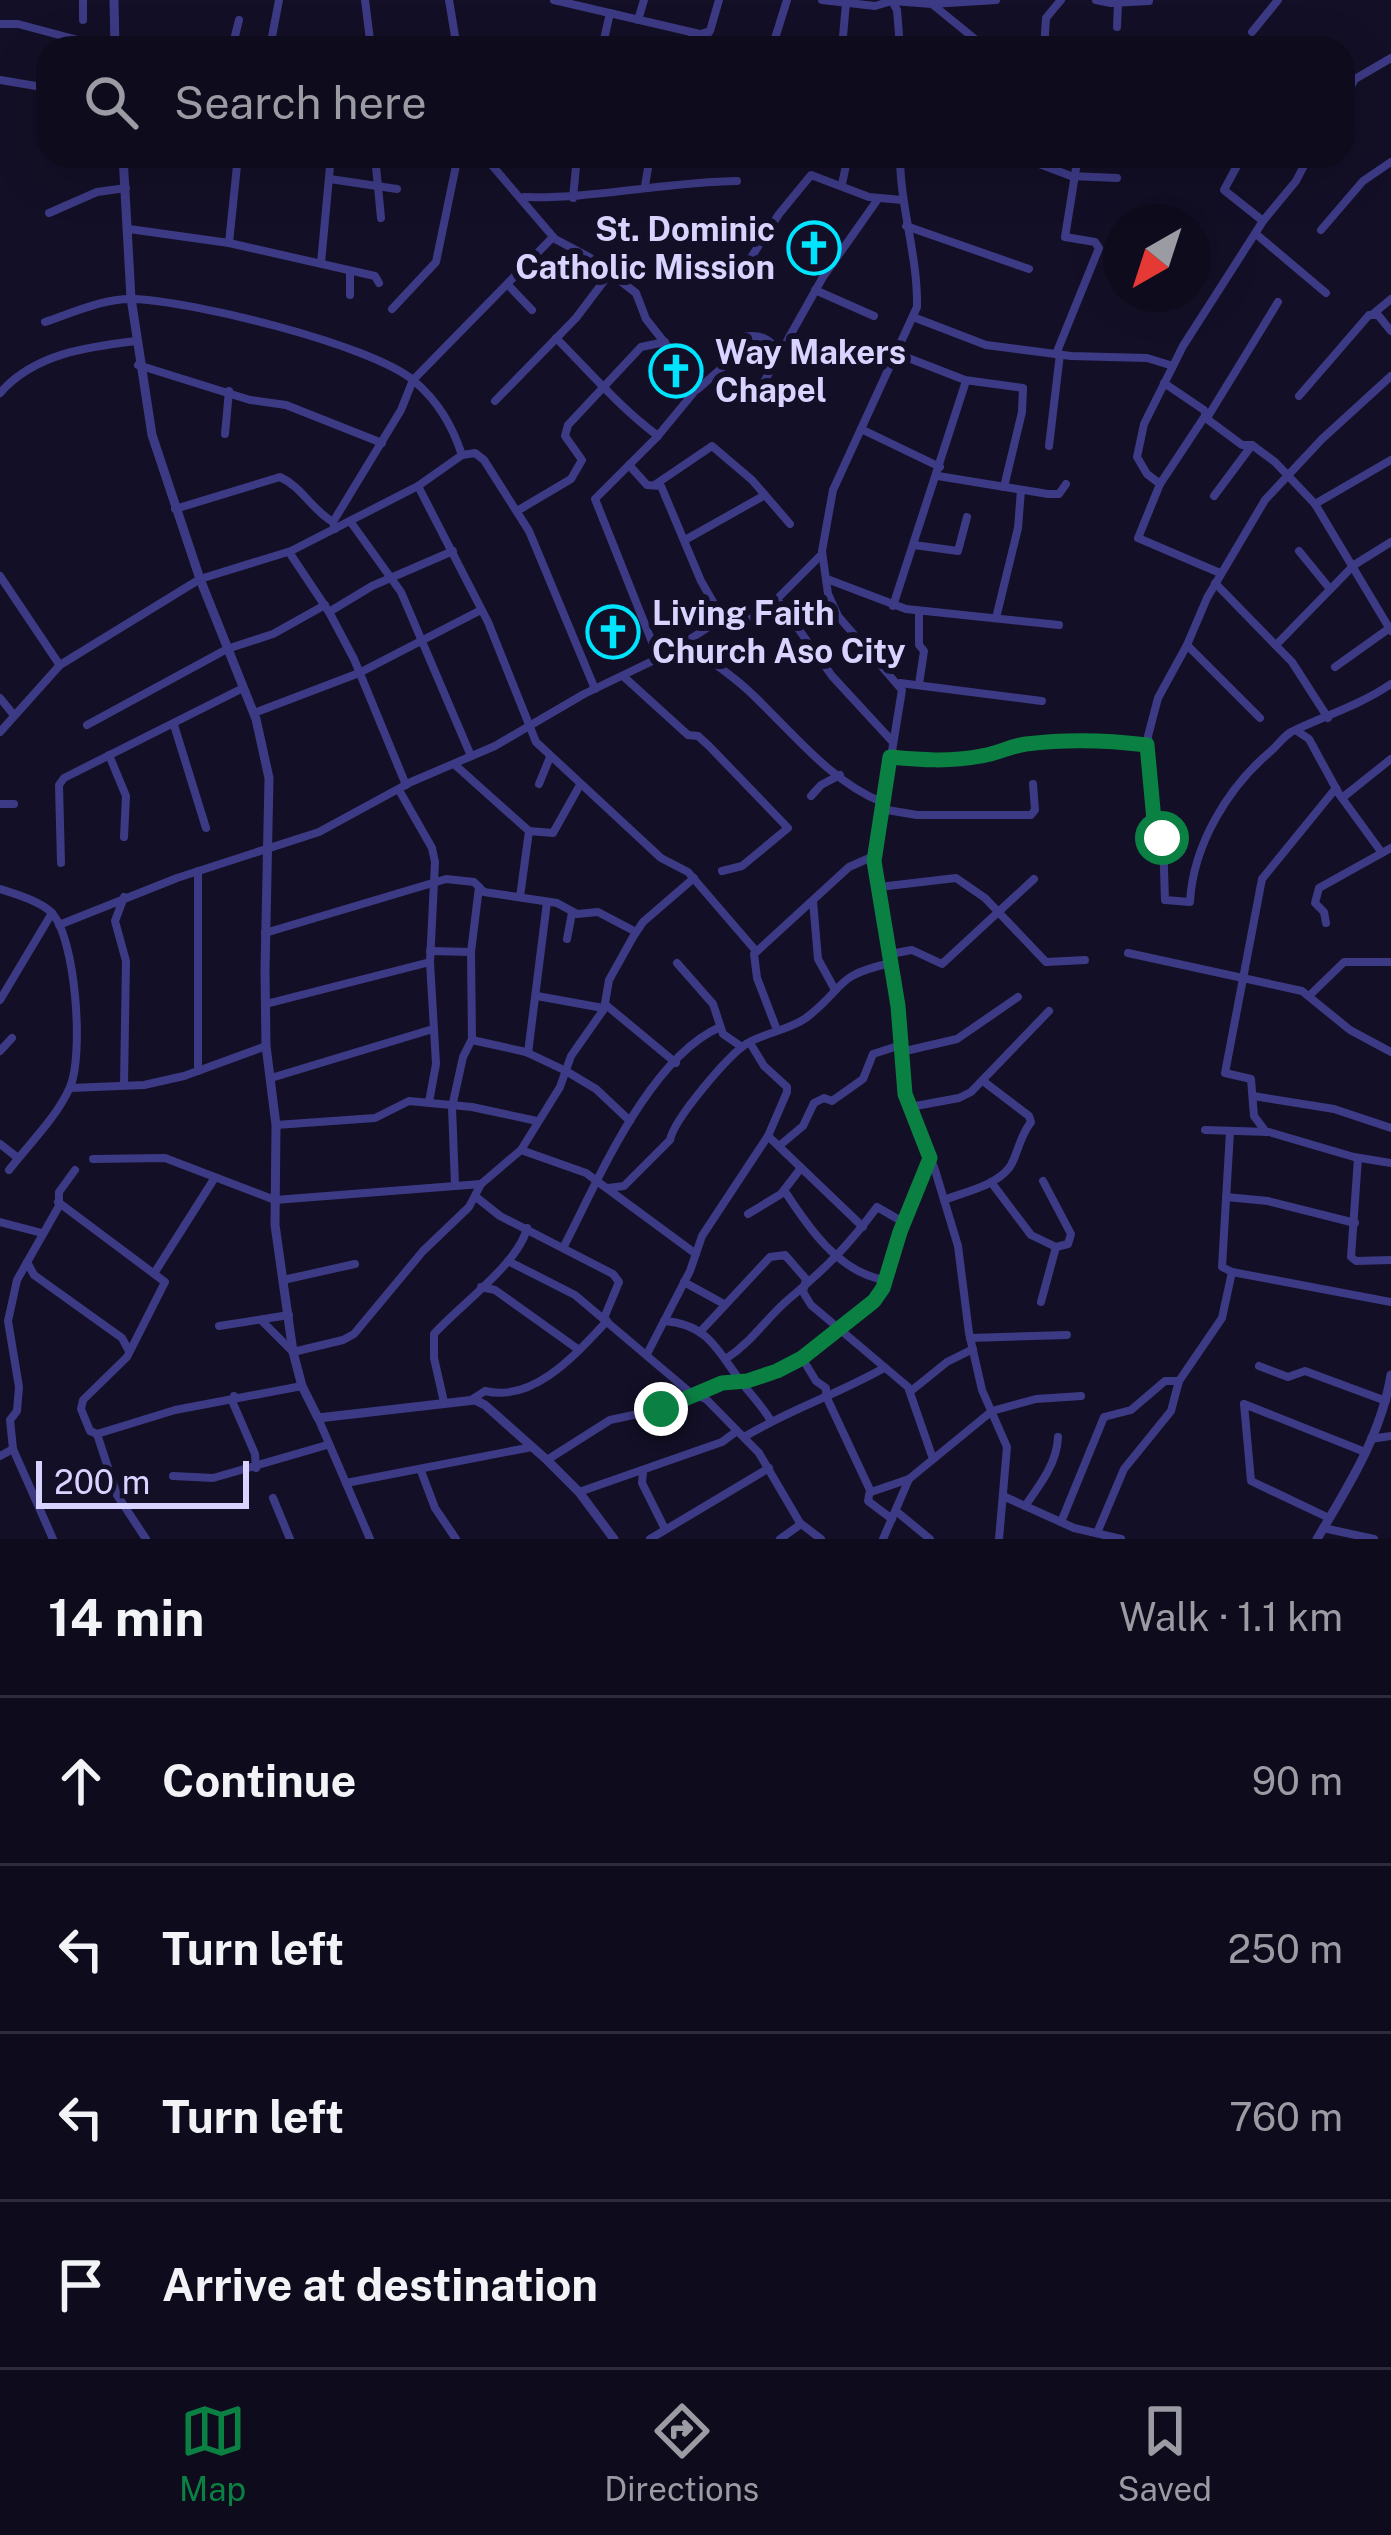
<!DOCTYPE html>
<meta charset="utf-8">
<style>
:root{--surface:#0e0b1c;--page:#171425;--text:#f1f3f6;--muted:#9b9ba3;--line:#2e2b3b;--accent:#0b8043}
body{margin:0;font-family:"Public Sans",sans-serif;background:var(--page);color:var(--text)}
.compass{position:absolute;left:1103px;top:204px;width:108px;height:108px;border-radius:50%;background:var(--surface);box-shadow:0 12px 48px #0002;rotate:219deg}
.scale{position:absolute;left:36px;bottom:30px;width:213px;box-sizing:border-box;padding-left:12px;border:6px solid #d9d4ff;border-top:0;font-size:33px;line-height:42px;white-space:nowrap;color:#d9d4ff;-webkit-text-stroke:9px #130f26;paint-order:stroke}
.stop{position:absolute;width:36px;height:36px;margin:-27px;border:9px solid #0b8043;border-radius:50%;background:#fff}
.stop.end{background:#0b8043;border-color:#fff;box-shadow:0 3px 12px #0008}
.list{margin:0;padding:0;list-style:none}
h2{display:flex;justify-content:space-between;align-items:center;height:156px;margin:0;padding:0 48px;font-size:51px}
h2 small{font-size:39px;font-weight:400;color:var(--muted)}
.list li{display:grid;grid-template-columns:78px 1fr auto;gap:36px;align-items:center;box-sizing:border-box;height:168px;padding:0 48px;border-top:3px solid var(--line)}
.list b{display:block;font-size:45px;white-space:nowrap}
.list em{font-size:39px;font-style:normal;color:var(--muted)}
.icon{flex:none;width:66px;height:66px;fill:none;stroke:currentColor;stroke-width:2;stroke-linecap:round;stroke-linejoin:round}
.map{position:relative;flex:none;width:1391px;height:1539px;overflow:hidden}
.search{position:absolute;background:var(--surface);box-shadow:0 12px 48px #0002;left:36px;right:36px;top:36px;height:132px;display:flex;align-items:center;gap:30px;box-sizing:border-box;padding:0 42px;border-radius:36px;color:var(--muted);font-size:45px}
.sheet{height:828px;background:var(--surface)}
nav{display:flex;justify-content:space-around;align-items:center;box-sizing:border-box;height:168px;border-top:3px solid var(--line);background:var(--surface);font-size:33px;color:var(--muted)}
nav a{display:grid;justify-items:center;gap:6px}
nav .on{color:var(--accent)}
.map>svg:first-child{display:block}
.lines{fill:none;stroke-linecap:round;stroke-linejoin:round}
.minor{stroke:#3d3a85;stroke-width:8}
.tertiary{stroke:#3d3a85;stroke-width:9}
.route{stroke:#0b8043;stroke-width:15}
.labels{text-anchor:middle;stroke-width:12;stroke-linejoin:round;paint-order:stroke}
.poi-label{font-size:33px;font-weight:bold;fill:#d9d4ff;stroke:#130f26;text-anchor:start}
</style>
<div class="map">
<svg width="1391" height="1539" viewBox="0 0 1391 1539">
<rect width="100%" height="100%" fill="#130f26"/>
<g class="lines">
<!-- minor -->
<g class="minor">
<path d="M365,0L371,48"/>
<path d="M449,0L457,48"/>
<path d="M554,0L704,35L724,48"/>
<path d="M822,0L875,6L892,1L932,4L996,0"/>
<path d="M1096,0L1111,3L1149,1"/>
<path d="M892,1L897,10L900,48"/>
<path d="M932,4L986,48"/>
<path d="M83,20V0"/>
<path d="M638,20L644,0"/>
<path d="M0,24H18L108,48"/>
<path d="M1117,27L1118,3"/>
<path d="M1252,32L1278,0"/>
<path d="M271,42L279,0"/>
<path d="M232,48L239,20"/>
<path d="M602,48L610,13"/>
<path d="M682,48L692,37L710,31L719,0"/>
<path d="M772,48L787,0"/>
<path d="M842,48L846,3"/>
<path d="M1044,48L1046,18L1061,0"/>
<path d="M0,80L48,88"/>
<path d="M1343,100L1355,79L1391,58"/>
<path d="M375,156L381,218"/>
<path d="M484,156L555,239L589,257L636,293L646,319L699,386L657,437L595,499L658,657"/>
<path d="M900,156C900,207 918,256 917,307L833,490L822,551L828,594L838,616L902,690L874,861L898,1007L905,1094L935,1170L958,1246L969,1333L982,1390L1007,1447L999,1539"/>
<path d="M1018,156L1071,176L1117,178"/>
<path d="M64,161L94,156"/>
<path d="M1238,164L1224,190L1263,221"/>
<path d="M330,179L397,189"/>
<path d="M842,184L848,156"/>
<path d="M645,186L650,156"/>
<path d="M524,197C595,199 665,182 737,181"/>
<path d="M573,198L577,156"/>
<path d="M49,213L97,192L126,188"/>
<path d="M906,226L1029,269"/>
<path d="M129,229L229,243L375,276L379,283"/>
<path d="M1321,230L1363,181L1391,162"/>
<path d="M1256,234L1326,293"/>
<path d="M229,243L238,156"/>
<path d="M321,263L331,156"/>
<path d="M741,273L779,214L811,175L869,197L902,200"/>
<path d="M508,285L532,310"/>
<path d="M815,290L874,316"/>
<path d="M350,295V271"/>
<path d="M392,309L436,262L458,156"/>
<path d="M1374,313L1391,299"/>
<path d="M913,317L986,345L1071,356L1147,358L1173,366"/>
<path d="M45,322C72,313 104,298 133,299C192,301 369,344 413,380C438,401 452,425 462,455"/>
<path d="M556,338C590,372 619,407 658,436"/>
<path d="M898,354L965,380L1023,388L1022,412L1004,487"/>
<path d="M1056,354L1099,248L1095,242L1065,237L1078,156"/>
<path d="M138,365L250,400L286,405L382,443"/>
<path d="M1391,376L1322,439L1265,500L1207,598L1187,645L1158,698L1148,736L1155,831L1163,839L1165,900L1190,902C1193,845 1228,787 1271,751C1278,745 1283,737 1291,732C1324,716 1360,705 1391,684"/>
<path d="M1164,383L1204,410L1207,419L1242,445H1252L1275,462L1315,504L1391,631"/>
<path d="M698,389L724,366L744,337C759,334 769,338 778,351"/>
<path d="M0,393C34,354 86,347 136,341"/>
<path d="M756,396L823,277L878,199"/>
<path d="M1299,396L1369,315H1378L1391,331"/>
<path d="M495,401L576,318L610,273"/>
<path d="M1205,416L1160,484L1138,538L1220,573"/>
<path d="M1207,418L1278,302"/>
<path d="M861,429L940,467"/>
<path d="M225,434L229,391"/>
<path d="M1049,446L1060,354"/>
<path d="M629,465L647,485L661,486L701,581L724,621"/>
<path d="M938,476L1048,494H1059L1066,484"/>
<path d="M656,484L712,446L752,480L790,524"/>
<path d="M1160,484L1147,474L1137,457L1144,424L1183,346L1263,221L1296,181L1309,156"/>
<path d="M418,486L488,622L536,742L661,858L688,872L756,951"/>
<path d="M1214,496L1252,445"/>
<path d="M1315,504L1391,460"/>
<path d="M175,509L280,477C302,487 312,510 333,522"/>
<path d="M517,511L571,479L582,460L565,436L568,425L641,347L665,342"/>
<path d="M350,521L401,592L471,756"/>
<path d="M335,529L333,522L401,410L413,380L553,237"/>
<path d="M685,540L765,495"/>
<path d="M914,545L958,551L967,517"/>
<path d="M1299,551L1330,589"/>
<path d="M289,552L329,612L354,659L406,785"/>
<path d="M0,576L59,664"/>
<path d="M827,579L906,609L1059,625"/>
<path d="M1215,583L1292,662L1328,718"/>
<path d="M777,599L832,676L891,740"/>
<path d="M893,606L966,381"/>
<path d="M919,611V645L924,651L919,684"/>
<path d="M329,612L372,586L453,551"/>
<path d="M996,618L1018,528L1021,490"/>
<path d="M686,641C707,660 732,674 752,694C791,731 831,782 882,802"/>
<path d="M1187,645L1260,718"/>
<path d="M1276,645L1354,565L1391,542"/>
<path d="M1335,667L1391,627"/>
<path d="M623,676L688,735L698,736L709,746L788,828L742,866L722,871"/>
<path d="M900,683L1042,701"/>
<path d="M0,698L13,714"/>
<path d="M254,713L359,673L481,610"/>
<path d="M87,725L227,649L273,634L325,605"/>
<path d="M174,725L206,828"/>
<path d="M1297,731L1309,739L1339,794L1382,853"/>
<path d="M0,732L60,665L200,579L291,551L418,486L462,455L475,453L484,460L529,531L595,689"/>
<path d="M109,755L126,796L124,837"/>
<path d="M889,756C921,760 950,761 981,756C997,754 1010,746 1026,744C1066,739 1107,740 1147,745"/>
<path d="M454,764L529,831L520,897"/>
<path d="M539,784L550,757"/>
<path d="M399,790L432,848L435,862L430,962L436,1064L429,1102"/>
<path d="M811,796L821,785L840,775"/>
<path d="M1342,798L1391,759"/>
<path d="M0,804H14"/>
<path d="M881,809L917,815H1031L1035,810L1033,784"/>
<path d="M529,831L553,833L580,785"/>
<path d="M61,863L59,785L64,778L243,688"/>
<path d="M479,887L471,952L472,1040L526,1052L566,1071L596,1089L630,1121"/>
<path d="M879,887L956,878L985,898L1046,962L1085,960"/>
<path d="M0,889C16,894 39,901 51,912C76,937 84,1055 70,1087C57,1117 29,1144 9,1170"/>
<path d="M124,897L115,921L126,961L124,1084"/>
<path d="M813,901L818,959L834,988"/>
<path d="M1326,923L1324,912L1315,903L1319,888L1391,848"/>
<path d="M59,925L177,878L319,832L411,782L495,746L584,694L667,654L718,621L751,617L770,606L821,555"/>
<path d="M265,933L446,879L474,882L484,892L557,903L577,914L598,912L636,932"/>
<path d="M567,939L572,913"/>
<path d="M430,951L471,952"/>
<path d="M1128,953L1302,991L1350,1030L1391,1052"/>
<path d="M890,954L912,950L942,964L1034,879"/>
<path d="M677,963L713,1004L723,1034L742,1047"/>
<path d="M537,996L603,1008"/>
<path d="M1309,996L1344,962H1391"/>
<path d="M0,1000L52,913"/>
<path d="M266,1004L430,962"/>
<path d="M606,1005L676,1063"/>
<path d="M777,1030L757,978L754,954L849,867L874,856"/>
<path d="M0,1051L12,1038"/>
<path d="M901,1052L957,1039L1018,997"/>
<path d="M528,1053L547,902"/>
<path d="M198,1071V871"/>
<path d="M271,1078L433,1029"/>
<path d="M70,1088L144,1085L184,1076L266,1046"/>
<path d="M1253,1096L1334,1109L1391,1128"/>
<path d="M910,1107L959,1098L971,1092L1049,1011"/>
<path d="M276,1125L375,1118L409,1101L472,1107L537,1121"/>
<path d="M1205,1130L1269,1132L1354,1157L1391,1163"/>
<path d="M1230,1132L1222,1267L1232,1272L1391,1302"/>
<path d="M1266,1132L1254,1116L1251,1079L1225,1073L1262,879L1336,788"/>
<path d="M768,1136L863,1227"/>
<path d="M0,1144L18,1158"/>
<path d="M779,1146L803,1126L814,1103L824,1098L832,1101L863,1079L873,1054L901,1045"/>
<path d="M521,1150L586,1173L696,1254"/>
<path d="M1358,1158L1351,1257L1356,1261L1391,1260"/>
<path d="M93,1159L165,1158L275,1200L481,1184"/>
<path d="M991,1182L1031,1235L1056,1247"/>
<path d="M455,1185L452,1107L463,1057L471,1041"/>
<path d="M608,1188L624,1186L670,1140C674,1119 727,1057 746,1044C764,1033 789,1030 806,1018C847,987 832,976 891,963"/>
<path d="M784,1190C808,1227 839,1273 885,1280"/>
<path d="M476,1197L500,1216L613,1274L619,1282L604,1318"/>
<path d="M1226,1197L1268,1201L1355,1223"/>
<path d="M944,1200C964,1192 995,1186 1009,1168C1017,1158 1018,1139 1031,1122L1029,1116L983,1081"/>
<path d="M58,1202L165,1282L127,1357L83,1400L81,1409L90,1431L97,1434L175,1410L302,1386"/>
<path d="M748,1214L781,1194L801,1168"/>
<path d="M0,1222L42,1233"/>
<path d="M563,1248C598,1181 648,1059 720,1027"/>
<path d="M508,1261L575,1295L692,1394L706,1399L759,1453L800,1523L821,1539"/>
<path d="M27,1262L34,1275L122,1338L129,1351"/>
<path d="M155,1272L214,1179"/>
<path d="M283,1280L355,1264"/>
<path d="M684,1282L724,1304"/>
<path d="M481,1287L495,1290L579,1350"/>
<path d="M1041,1302L1056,1247L1068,1244L1071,1234L1043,1181"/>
<path d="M262,1321L293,1352L343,1340L354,1334L423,1251L469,1207L481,1184L521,1150L560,1087L571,1056L604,1009L609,980L633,937L643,922L694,878"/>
<path d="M664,1321C709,1324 718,1352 742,1383C752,1396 763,1407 771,1421"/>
<path d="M219,1326L289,1315"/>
<path d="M700,1332L770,1257L785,1255L806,1279L803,1292L811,1305L908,1387L933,1459"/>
<path d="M970,1338L1067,1335"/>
<path d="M647,1354L690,1271L702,1236L768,1136L787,1092V1087L764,1066L750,1043"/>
<path d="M727,1358C753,1341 767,1317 790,1298C827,1267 848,1246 877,1207L903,1222"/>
<path d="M802,1358L816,1381L826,1388V1396L870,1490L868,1501L892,1519"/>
<path d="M1259,1366L1288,1377L1305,1371L1386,1401"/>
<path d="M911,1391L947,1362L973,1349"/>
<path d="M234,1396L233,1403L255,1454L256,1468"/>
<path d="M471,1400L485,1391C534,1403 577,1353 607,1321"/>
<path d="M444,1402L434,1358V1334C459,1306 519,1263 527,1228"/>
<path d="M318,1418L370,1539"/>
<path d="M97,1434L117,1495L146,1539"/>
<path d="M744,1437C789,1410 838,1394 884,1368"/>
<path d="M1371,1439L1391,1436"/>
<path d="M0,1456L13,1449"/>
<path d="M547,1460L610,1420L661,1409L721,1383L747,1381L777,1371L852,1321L883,1288L900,1231L930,1158"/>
<path d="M421,1471L435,1508L456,1539"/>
<path d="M643,1472L642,1483L665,1529"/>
<path d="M173,1476L213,1478L327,1445"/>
<path d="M346,1483L532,1447"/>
<path d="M579,1492L722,1442L737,1431"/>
<path d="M871,1492L909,1479"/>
<path d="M1003,1496L1074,1528L1121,1539"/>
<path d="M273,1498L290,1539"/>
<path d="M1025,1506C1040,1485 1057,1463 1058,1437"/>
<path d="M896,1511L930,1539"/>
<path d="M1329,1518L1251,1481L1244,1404L1365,1452"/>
<path d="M1061,1522L1104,1417L1131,1410L1165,1381H1179"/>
<path d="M1323,1528L1374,1539"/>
<path d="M1097,1533L1124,1469L1171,1411L1179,1381L1222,1318L1232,1272"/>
<path d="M53,1539L13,1449L10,1420L17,1411L19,1387L8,1321L17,1280L59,1206V1192L75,1170"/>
<path d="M650,1539L769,1468"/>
<path d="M780,1539L801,1524"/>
<path d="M883,1539L909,1479L992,1411L1036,1399L1081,1396"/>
</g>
<!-- tertiary -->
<g class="tertiary">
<path d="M114,0L115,48"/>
<path d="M123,156L131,298L152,435L200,579L256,719L269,778L265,970L266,1046L276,1125L275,1225L293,1352L302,1386L318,1418L475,1400L485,1405L547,1460L579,1492L614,1539"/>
<path d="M1317,1539C1348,1487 1381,1435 1391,1375"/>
</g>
</g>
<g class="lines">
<!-- route -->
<path class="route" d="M661,1409L722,1383L747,1381L777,1371L802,1358L874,1301L883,1288L900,1232L930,1158L905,1094L898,1006L874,861L890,757C921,760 950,762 981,756C997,754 1010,746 1026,744C1066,739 1107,740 1147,745L1155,831L1162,838"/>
</g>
<!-- icons -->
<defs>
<g id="church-ring" transform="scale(2.7)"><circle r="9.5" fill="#130f26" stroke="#00e5ff" stroke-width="1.5"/><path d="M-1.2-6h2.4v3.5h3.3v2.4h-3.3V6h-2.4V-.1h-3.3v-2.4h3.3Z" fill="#00e5ff"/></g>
</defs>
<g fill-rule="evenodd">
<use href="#church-ring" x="814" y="248"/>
<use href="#church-ring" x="676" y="371"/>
<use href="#church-ring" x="613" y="632"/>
</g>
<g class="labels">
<!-- poi labels -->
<g class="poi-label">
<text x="775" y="241" text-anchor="end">St. Dominic<tspan x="775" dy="38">Catholic Mission</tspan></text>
<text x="715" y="364">Way Makers<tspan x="715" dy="38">Chapel</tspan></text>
<text x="652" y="625">Living Faith<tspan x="652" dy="38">Church Aso City</tspan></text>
</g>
</g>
</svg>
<svg class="compass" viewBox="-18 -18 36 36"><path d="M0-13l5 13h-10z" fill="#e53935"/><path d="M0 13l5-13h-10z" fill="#9b9ba3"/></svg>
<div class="scale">200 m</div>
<div class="stop" style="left:1162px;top:838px"></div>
<div class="stop end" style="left:661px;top:1409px"></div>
<div class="search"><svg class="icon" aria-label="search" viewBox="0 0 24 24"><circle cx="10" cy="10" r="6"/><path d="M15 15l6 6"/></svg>Search here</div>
</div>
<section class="sheet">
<h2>14 min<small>Walk · 1.1 km</small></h2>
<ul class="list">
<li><svg class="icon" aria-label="ahead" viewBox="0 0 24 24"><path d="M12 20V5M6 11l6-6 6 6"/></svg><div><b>Continue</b></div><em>90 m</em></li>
<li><svg class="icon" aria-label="left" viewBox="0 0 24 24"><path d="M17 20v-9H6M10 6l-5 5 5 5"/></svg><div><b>Turn left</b></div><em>250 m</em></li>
<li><svg class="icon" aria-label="left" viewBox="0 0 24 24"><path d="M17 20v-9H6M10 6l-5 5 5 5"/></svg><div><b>Turn left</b></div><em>760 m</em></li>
<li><svg class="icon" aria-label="arrive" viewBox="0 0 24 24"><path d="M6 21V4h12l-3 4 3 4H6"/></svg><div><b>Arrive at destination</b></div></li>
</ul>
</section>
<nav>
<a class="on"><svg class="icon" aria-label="map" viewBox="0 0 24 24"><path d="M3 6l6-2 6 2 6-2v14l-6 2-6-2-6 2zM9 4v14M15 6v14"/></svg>Map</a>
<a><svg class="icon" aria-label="directions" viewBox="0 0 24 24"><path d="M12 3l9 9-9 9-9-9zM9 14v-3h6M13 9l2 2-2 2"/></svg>Directions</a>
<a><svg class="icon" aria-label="saved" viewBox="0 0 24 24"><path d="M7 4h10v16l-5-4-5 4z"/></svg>Saved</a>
</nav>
